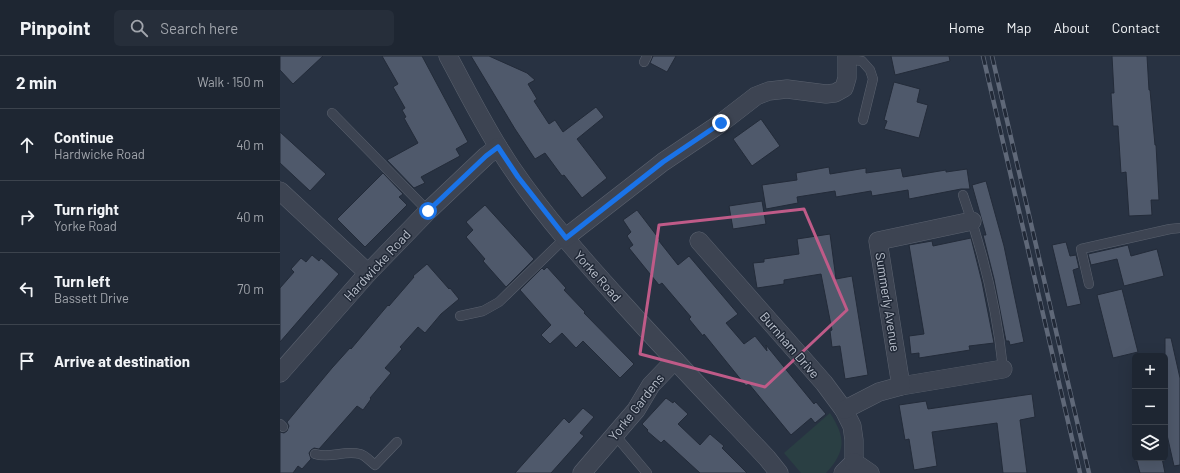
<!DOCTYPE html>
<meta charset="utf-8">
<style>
:root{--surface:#1e2632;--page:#262e3a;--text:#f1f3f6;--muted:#a1a5ac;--line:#3c434d}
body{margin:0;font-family:Barlow,sans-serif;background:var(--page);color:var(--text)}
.controls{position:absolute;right:12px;bottom:12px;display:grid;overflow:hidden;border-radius:6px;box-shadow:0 4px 16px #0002}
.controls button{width:36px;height:36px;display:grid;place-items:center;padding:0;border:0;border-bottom:1px solid var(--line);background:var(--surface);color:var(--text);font:20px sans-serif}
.stop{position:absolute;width:12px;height:12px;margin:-9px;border:3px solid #1a73e8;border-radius:50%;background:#fff}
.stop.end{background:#1a73e8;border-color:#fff;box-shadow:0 1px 4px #0008}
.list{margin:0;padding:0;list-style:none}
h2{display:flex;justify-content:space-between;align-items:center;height:52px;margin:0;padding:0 16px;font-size:17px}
h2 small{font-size:13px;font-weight:400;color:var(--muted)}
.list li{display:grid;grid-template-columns:26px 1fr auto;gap:12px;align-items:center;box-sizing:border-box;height:72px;padding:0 16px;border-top:1px solid var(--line)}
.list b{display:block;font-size:15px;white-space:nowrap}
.list p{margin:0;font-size:13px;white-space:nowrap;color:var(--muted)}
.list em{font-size:13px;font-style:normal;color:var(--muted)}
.icon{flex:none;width:22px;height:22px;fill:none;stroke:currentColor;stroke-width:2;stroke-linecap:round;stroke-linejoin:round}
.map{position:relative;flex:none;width:900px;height:417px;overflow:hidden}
header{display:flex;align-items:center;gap:24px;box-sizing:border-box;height:56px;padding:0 20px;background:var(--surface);border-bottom:1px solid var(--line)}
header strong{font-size:19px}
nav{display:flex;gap:22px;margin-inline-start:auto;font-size:14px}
.search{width:280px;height:36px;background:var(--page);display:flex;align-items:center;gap:10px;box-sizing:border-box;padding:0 14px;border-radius:6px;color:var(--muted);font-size:15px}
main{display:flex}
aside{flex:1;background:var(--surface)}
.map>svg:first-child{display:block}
.green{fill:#2a3f43}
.building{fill:#4f596b;stroke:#232b39}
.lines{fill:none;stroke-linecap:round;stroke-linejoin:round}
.lane-casing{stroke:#5b626f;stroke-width:10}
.street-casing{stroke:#5b626f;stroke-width:19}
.lane{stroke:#3d4452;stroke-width:9}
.street{stroke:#3d4452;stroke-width:18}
.rail-casing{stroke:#5f6878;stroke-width:4.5}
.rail{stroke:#212937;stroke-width:3;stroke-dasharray:9;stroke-linecap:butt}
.route{stroke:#1a73e8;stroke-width:5}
.marked{fill:none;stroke:#bf5b88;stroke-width:3;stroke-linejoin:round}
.labels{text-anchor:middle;stroke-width:3;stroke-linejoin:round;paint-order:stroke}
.street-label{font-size:13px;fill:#bac0cc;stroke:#212937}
</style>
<header>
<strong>Pinpoint</strong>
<div class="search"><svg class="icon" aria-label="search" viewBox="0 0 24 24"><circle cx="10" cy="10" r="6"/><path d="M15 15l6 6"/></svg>Search here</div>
<nav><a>Home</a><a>Map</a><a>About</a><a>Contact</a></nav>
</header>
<main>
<aside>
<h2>2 min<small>Walk · 150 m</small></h2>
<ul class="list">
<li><svg class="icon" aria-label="ahead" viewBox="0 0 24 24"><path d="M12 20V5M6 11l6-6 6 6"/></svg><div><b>Continue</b><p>Hardwicke Road</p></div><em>40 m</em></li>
<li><svg class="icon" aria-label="right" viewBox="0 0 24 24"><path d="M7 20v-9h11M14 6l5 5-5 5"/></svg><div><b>Turn right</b><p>Yorke Road</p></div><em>40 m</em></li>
<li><svg class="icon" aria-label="left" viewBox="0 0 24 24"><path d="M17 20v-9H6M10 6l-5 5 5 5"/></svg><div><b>Turn left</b><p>Bassett Drive</p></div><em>70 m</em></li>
<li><svg class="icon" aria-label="arrive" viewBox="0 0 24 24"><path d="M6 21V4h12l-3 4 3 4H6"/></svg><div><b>Arrive at destination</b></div></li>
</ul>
</aside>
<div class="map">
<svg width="900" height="417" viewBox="0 0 900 417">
<rect width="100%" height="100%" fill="#283242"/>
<!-- green -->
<path class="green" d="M550,357C566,382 566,395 546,417H521L504,397Z"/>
<!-- building -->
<g class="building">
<path d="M0,0H43L13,28L0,14Z"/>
<path d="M102,0H142L188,86L176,93L180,100L141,121L145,127L134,132L107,104L138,87L124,62L126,61L122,54L125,52L113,31L118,28Z"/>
<path d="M191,0H209L247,17L255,24L248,28L257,43L254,45L269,68L275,64L283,76L316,51L324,61L297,83L327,122L302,142L284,119L282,120L265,97L255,103L235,73Z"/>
<path d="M373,0H396L387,16L370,7Z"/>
<path d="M611,0H669L670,5L615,19Z"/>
<path d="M832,0H867L869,34H870L875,89H876L879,144H871L872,159L849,160L846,116L841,117L838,70H833L831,37H834Z"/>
<path d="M614,26L640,33L637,46L648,49L639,82L604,73L607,65L604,64Z"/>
<path d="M481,63L500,90L472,110L453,83Z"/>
<path d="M0,76L46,118L30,135L0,107Z"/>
<path d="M549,111L550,118L586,112V117L621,112L623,121L666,114V116L687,113L690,133H681L629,143L628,134L592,140L591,135L556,141L555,135L517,141L518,147L486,153L482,129L517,124L516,117Z"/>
<path d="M103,117L123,138L119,141L127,149L85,191L57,163Z"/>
<path d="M706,125L724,190L744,286L730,289L729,285H726L714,223L703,179H706L692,129Z"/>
<path d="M482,145L486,168L453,173L449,150Z"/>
<path d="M205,149L254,203L226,231L203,205L205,203L186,181L193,174L186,166Z"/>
<path d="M357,154L380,184L379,185L398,209L409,200L458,258L446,267L464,288L475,280L487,295L486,289L534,348L536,346L546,358L535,367L531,362L511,379L469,328L466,330L424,278L423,280L409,263L411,261L382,227L379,229L349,192L353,189L347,180L351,176L343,164Z"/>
<path d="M550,178L556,223L572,220L588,319L565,323L560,290L552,291L550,275L552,274L541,218L504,224V228L477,232L473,207L484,206V203L519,198L517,183Z"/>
<path d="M691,182L702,226L714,287L689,290L690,294L639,302V297L631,298L629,280L644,278L629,189L652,185L653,190Z"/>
<path d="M786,186L790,200L796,199L799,212L793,214L801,248L787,251L772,189Z"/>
<path d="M848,189L851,200L877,193L884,220L844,230L837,203L811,209L808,198Z"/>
<path d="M32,199L39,205L41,202L59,218L0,286V232L14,216L11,213L21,202L26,206Z"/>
<path d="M147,208L169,233L170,232L179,243L161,258L145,277L138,271L120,291L122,293L105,312L111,317L90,342L91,343L83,354L77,350L39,393L34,392L31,394L29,397L31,403L22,413L18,410L13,417H0V376L4,377L7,375L9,370L7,366L52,312L70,292L71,293L108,249L109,250L134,221L133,220Z"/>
<path d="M267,211L286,232L284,234L305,256L304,257L354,308L340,322L303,285L296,292L282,277L270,288L261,279L271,269L240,234L262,212L264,214Z"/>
<path d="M842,233L858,296L833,302L817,239Z"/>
<path d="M885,282H891L900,322V409L894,410L885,370Z"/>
<path d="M752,338L755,361L740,364L747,417H723L717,367L652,376L657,410L634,414L629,383L625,384L619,349L646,345L648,353Z"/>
<path d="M386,342L393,347L394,345L408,358L398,368L420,389L430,378L444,390L442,392L467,417H420L384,384L381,387L367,375L368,374L362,368Z"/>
<path d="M303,352L314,361L300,377L304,380L271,417H235L284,362L289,367Z"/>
<path d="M856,402H882L885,417H860Z"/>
</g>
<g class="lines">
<!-- lane casing -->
<g class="lane-casing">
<g id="lane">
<path d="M567,3L582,5L590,14L593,23L583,64"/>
<path d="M364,6L367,0"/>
<path d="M52,57L148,155"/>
<path d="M683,139C703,195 717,253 723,313"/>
<path d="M809,228L801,193L890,173L900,172"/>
<path d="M180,260L203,255L219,246L285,182"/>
<path d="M0,368L3,371"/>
<path d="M335,379L367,417"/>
<path d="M35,398C50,403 64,394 80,398C85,399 91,406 95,409L117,386"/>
</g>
</g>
<!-- street casing -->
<g class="street-casing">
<g id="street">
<path d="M168,0C188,37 207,76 231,111C265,161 305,206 346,251C392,302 440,352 487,402L499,417"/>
<path d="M0,135L88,217"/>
<path d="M285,182L383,106L441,67L476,40L489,35L507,33L546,38L555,37L564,32L567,22V0"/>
<path d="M419,185L544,327L564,354L572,370L574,384V406L563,417"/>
<path d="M0,317L88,217L148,155L206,100L218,91"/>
<path d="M621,330L723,313"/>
<path d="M564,354L599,336L621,330L598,185L692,165"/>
<path d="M574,406L590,417"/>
<path d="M302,417L356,354L371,329L395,304"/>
</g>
</g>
<!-- lane -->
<use href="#lane" class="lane"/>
<!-- street -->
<use href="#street" class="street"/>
<!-- rail casing -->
<g class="rail-casing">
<g id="rail">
<path d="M703,0L800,417"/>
<path d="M712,0L809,417"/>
</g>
</g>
<!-- rail -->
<use href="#rail" class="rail"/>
</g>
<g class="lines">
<!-- route -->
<path class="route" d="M148,155L206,100L218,91L238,121L286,182L383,106L441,67"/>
</g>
<!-- marked area -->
<path class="marked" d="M524,153L567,254L485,331L360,298L379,169Z"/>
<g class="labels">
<!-- street labels -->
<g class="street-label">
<text transform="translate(97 209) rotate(-47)" y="5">Hardwicke Road</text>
<text transform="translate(318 220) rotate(48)" y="5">Yorke Road</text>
<text transform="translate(608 246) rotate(81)" y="5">Summerly Avenue</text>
<text transform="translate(510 289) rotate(49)" y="5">Burnham Drive</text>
<text transform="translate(356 351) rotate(-52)" y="5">Yorke Gardens</text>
</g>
</g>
</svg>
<div class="controls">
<button>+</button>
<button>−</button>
<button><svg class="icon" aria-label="layers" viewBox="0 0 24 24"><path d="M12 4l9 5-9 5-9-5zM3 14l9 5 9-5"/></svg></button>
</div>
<div class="stop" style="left:148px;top:155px"></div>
<div class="stop end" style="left:441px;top:67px"></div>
</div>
</main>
